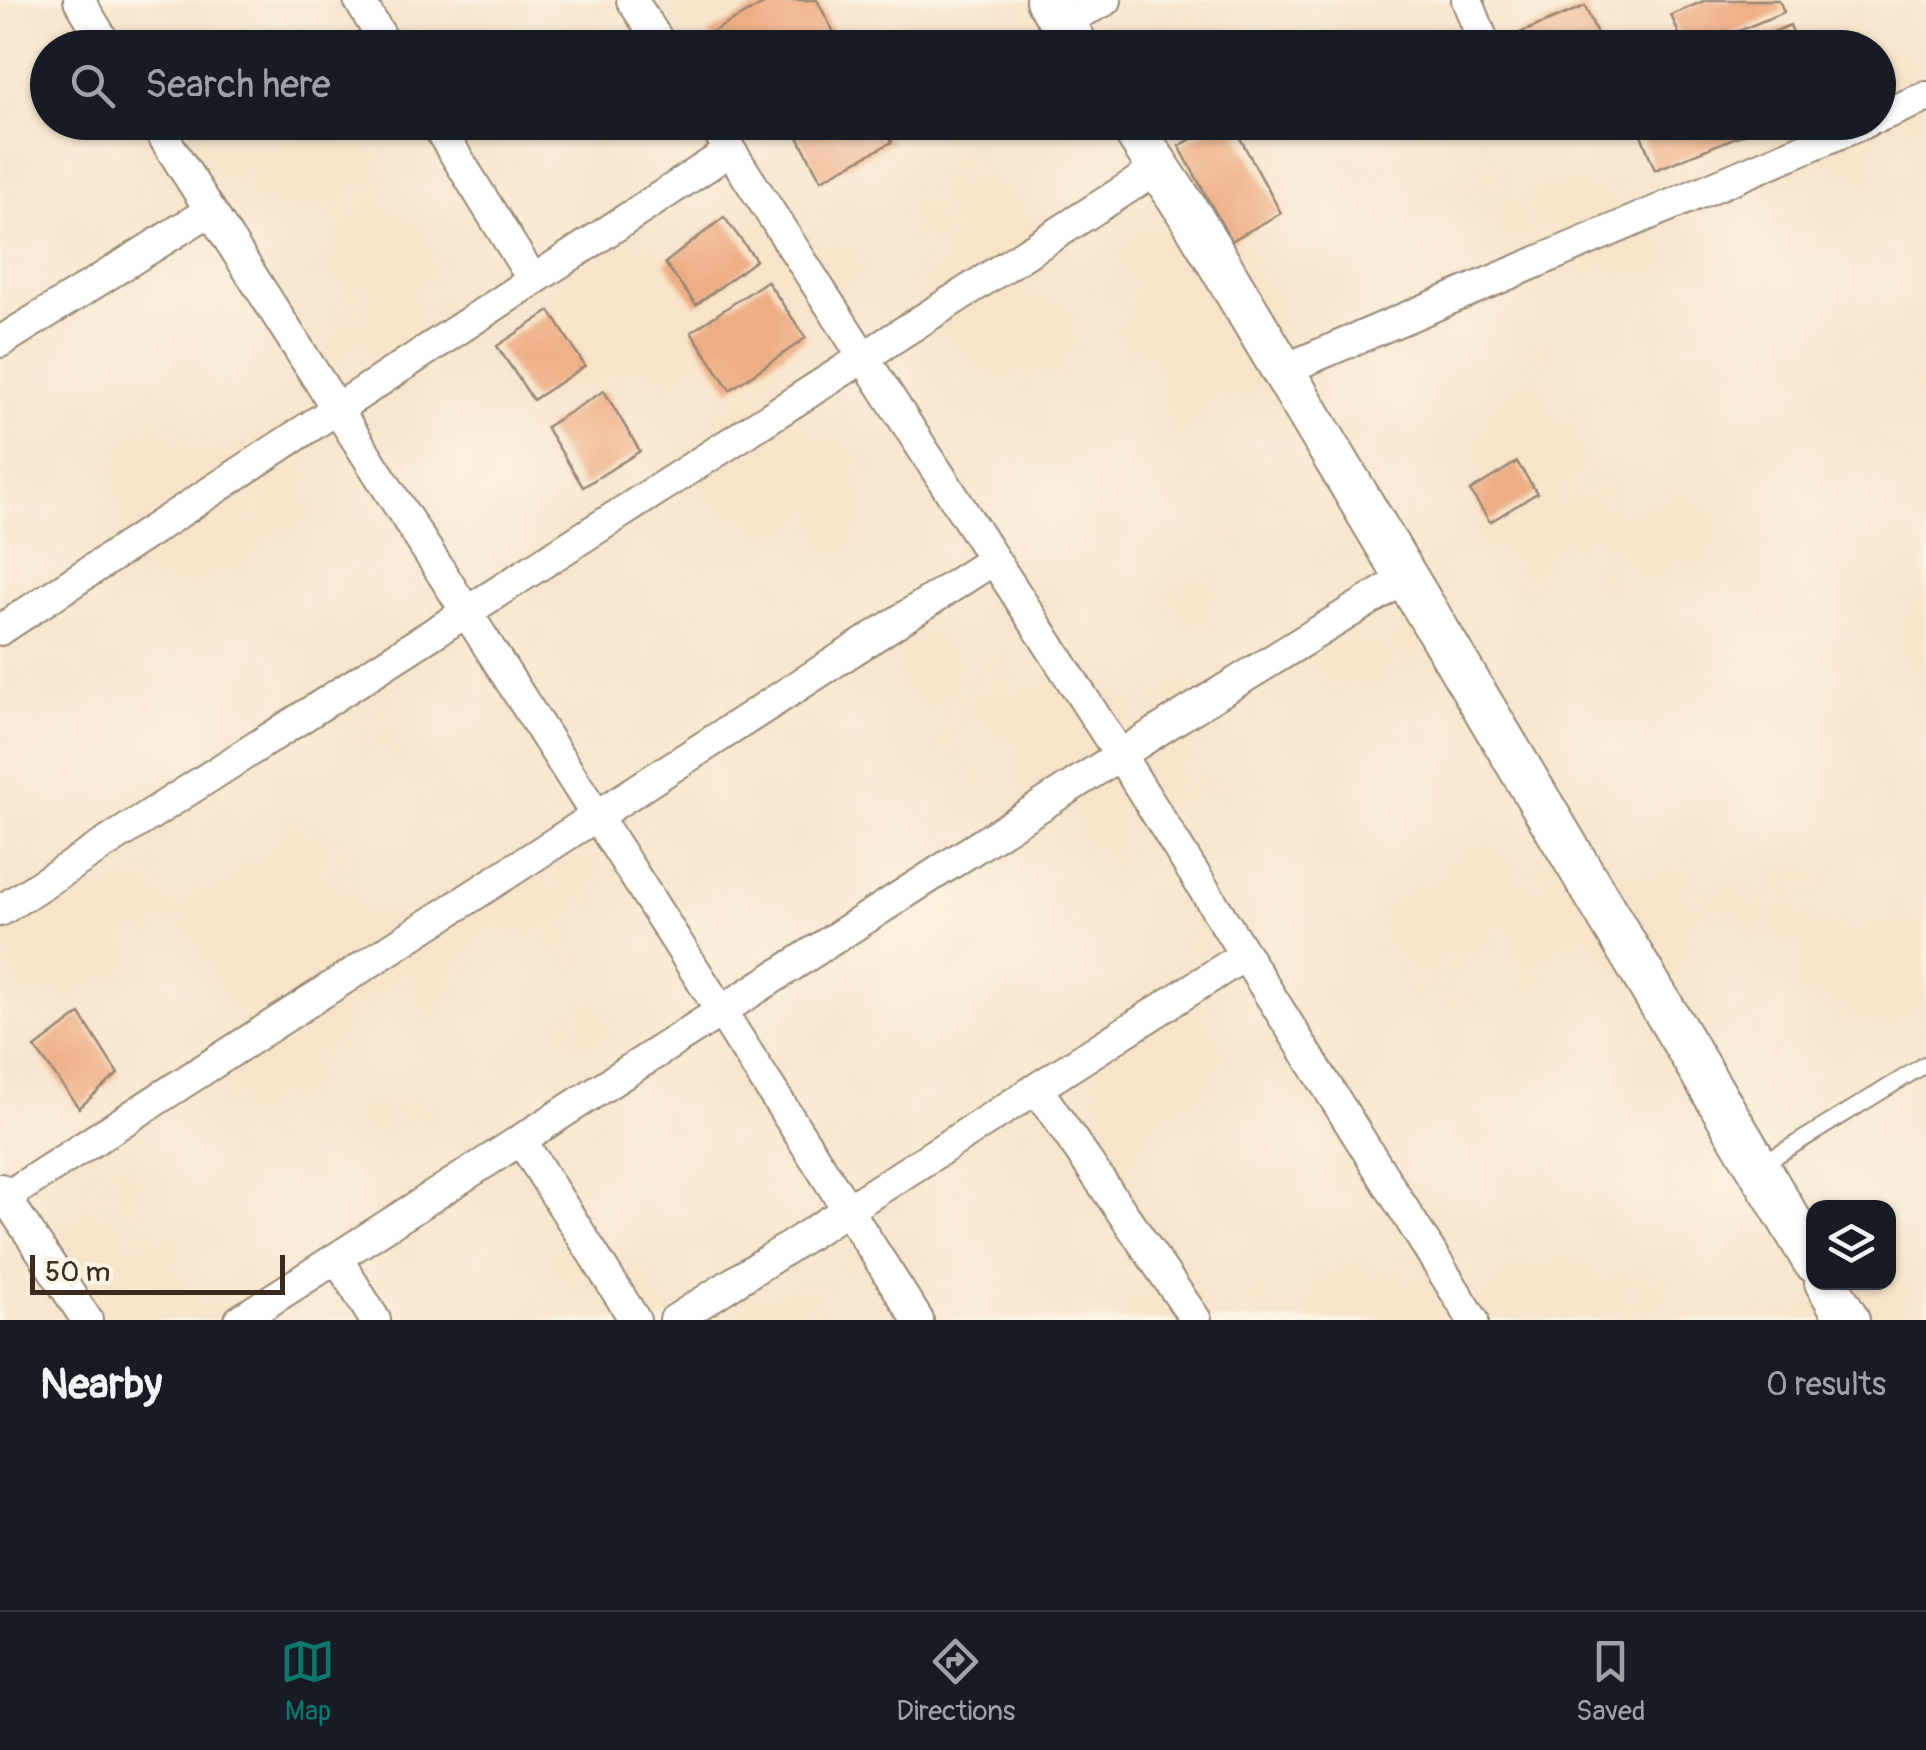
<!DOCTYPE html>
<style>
:root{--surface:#171b24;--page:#20242c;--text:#f1f3f6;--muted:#9ea1a6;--line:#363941;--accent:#0f766e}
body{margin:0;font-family:Pangolin,sans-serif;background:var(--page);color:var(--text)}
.controls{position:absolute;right:30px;bottom:30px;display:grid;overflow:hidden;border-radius:20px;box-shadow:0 2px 8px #0004}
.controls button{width:90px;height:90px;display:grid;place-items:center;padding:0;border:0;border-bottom:2px solid var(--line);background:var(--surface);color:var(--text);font:50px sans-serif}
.scale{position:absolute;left:30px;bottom:25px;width:255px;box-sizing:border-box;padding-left:10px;border:5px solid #3b2a1e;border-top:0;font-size:28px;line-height:35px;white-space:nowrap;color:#3b2a1e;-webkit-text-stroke:8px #fcf5e5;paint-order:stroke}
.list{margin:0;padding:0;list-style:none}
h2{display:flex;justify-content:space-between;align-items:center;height:130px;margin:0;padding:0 40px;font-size:42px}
h2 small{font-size:32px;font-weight:400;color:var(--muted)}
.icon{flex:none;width:55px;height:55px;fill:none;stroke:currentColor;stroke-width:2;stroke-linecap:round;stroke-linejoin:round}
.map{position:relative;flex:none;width:1926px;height:1320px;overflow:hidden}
.search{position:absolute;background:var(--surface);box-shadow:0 2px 8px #0004;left:30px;right:30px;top:30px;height:110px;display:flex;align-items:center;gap:25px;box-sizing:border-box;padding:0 35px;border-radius:55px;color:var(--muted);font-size:38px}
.sheet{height:290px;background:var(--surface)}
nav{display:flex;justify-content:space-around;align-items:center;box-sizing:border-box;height:140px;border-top:2px solid var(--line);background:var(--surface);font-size:28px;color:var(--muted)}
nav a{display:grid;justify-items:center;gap:5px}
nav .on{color:var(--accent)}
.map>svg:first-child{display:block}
.building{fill:#eeae85}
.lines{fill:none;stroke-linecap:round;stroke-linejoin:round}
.lane-casing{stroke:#998774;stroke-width:19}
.street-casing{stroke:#998774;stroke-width:34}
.secondary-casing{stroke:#998774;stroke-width:46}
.lane{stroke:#fff;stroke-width:15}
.street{stroke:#fff;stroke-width:30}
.secondary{stroke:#fff;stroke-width:42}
</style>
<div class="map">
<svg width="1926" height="1320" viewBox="0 0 1926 1320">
<rect width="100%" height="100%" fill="#fcf5e5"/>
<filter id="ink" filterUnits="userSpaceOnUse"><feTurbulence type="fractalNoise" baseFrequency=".01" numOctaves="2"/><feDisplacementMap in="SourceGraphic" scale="20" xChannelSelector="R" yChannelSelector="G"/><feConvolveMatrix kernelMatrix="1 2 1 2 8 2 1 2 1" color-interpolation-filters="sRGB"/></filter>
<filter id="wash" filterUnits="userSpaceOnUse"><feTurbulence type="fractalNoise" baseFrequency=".0048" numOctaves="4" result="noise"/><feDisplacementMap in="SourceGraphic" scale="40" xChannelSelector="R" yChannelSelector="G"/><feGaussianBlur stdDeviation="2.25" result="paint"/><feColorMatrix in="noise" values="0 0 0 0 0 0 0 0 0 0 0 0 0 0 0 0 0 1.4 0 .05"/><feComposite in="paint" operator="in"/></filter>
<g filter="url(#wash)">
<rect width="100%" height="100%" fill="#f7e4cb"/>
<g id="blocks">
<!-- building -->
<g class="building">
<path d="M771,0H817L842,48H811L809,43L800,48H715L708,34Z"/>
<path d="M1706,0H1779L1784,12L1698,48H1685L1671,15Z"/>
<path d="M1585,6L1603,48H1520L1515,35Z"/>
<path d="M1790,25L1799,48H1755L1752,41Z"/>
<path d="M790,122H882L892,142L821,180Z"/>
<path d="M1222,122H1231L1281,213L1231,241L1179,146Z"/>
<path d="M1636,122H1771V123L1655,170Z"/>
<path d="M724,217L756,260L696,305L665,263Z"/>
<path d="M767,281L806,338L730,390L691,332Z"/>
<path d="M550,311L585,366L533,400L497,346Z"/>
<path d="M604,391L640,451L583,487L546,427Z"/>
<path d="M1517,462L1537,493L1490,522L1470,491Z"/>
<path d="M80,1014L118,1074L79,1108L35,1048Z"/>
</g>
</g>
</g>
<g filter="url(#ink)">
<use href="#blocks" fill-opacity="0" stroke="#998774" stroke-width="2.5"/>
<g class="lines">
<!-- lane casing -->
<g class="lane-casing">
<path id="lane" d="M1761,1165L1926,1064"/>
</g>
<!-- street casing -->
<g class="street-casing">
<g id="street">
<path d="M79,0L108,48"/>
<path d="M359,0L388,48"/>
<path d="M632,0L663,48"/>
<path d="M1467,0L1486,48"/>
<path d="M1062,22L1106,0"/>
<path d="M1878,117L1926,97"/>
<path d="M154,122L918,1320"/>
<path d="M435,122L533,280"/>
<path d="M712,122L1120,755L1473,1320"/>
<path d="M0,342L208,212"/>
<path d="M1283,370L1866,122"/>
<path d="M0,630L730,151"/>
<path d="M0,911L1159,168"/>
<path d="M1038,1090L1196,1320"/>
<path d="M521,1140L635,1320"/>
<path d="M0,1189L87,1320"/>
<path d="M6,1197L993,560"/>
<path d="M337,1258L375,1320"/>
<path d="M240,1320L1170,723L1407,577"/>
<path d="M675,1320L1245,955"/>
</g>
</g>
<!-- secondary casing -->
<g class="secondary-casing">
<g id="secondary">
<path d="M1047,0L1079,48"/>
<path d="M1129,122L1193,220L1814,1261"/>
<path d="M1826,1282L1848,1320"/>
</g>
</g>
<!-- lane -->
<use href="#lane" class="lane"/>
<!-- street -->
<use href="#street" class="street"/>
<!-- secondary -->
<use href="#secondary" class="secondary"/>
</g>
</g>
</svg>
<div class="controls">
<button><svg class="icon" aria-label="layers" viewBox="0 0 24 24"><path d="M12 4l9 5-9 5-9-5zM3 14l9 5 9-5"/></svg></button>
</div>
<div class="scale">50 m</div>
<div class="search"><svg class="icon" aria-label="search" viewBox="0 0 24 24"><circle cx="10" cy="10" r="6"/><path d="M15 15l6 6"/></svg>Search here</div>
</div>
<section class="sheet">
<h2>Nearby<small>0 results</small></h2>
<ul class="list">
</ul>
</section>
<nav>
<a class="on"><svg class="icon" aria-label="map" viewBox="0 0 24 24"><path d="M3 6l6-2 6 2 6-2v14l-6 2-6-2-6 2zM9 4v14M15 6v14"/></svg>Map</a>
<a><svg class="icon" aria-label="directions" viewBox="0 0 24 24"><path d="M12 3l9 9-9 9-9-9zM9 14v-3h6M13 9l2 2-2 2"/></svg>Directions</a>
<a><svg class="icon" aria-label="saved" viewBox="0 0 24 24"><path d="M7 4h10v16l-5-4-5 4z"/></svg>Saved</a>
</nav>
